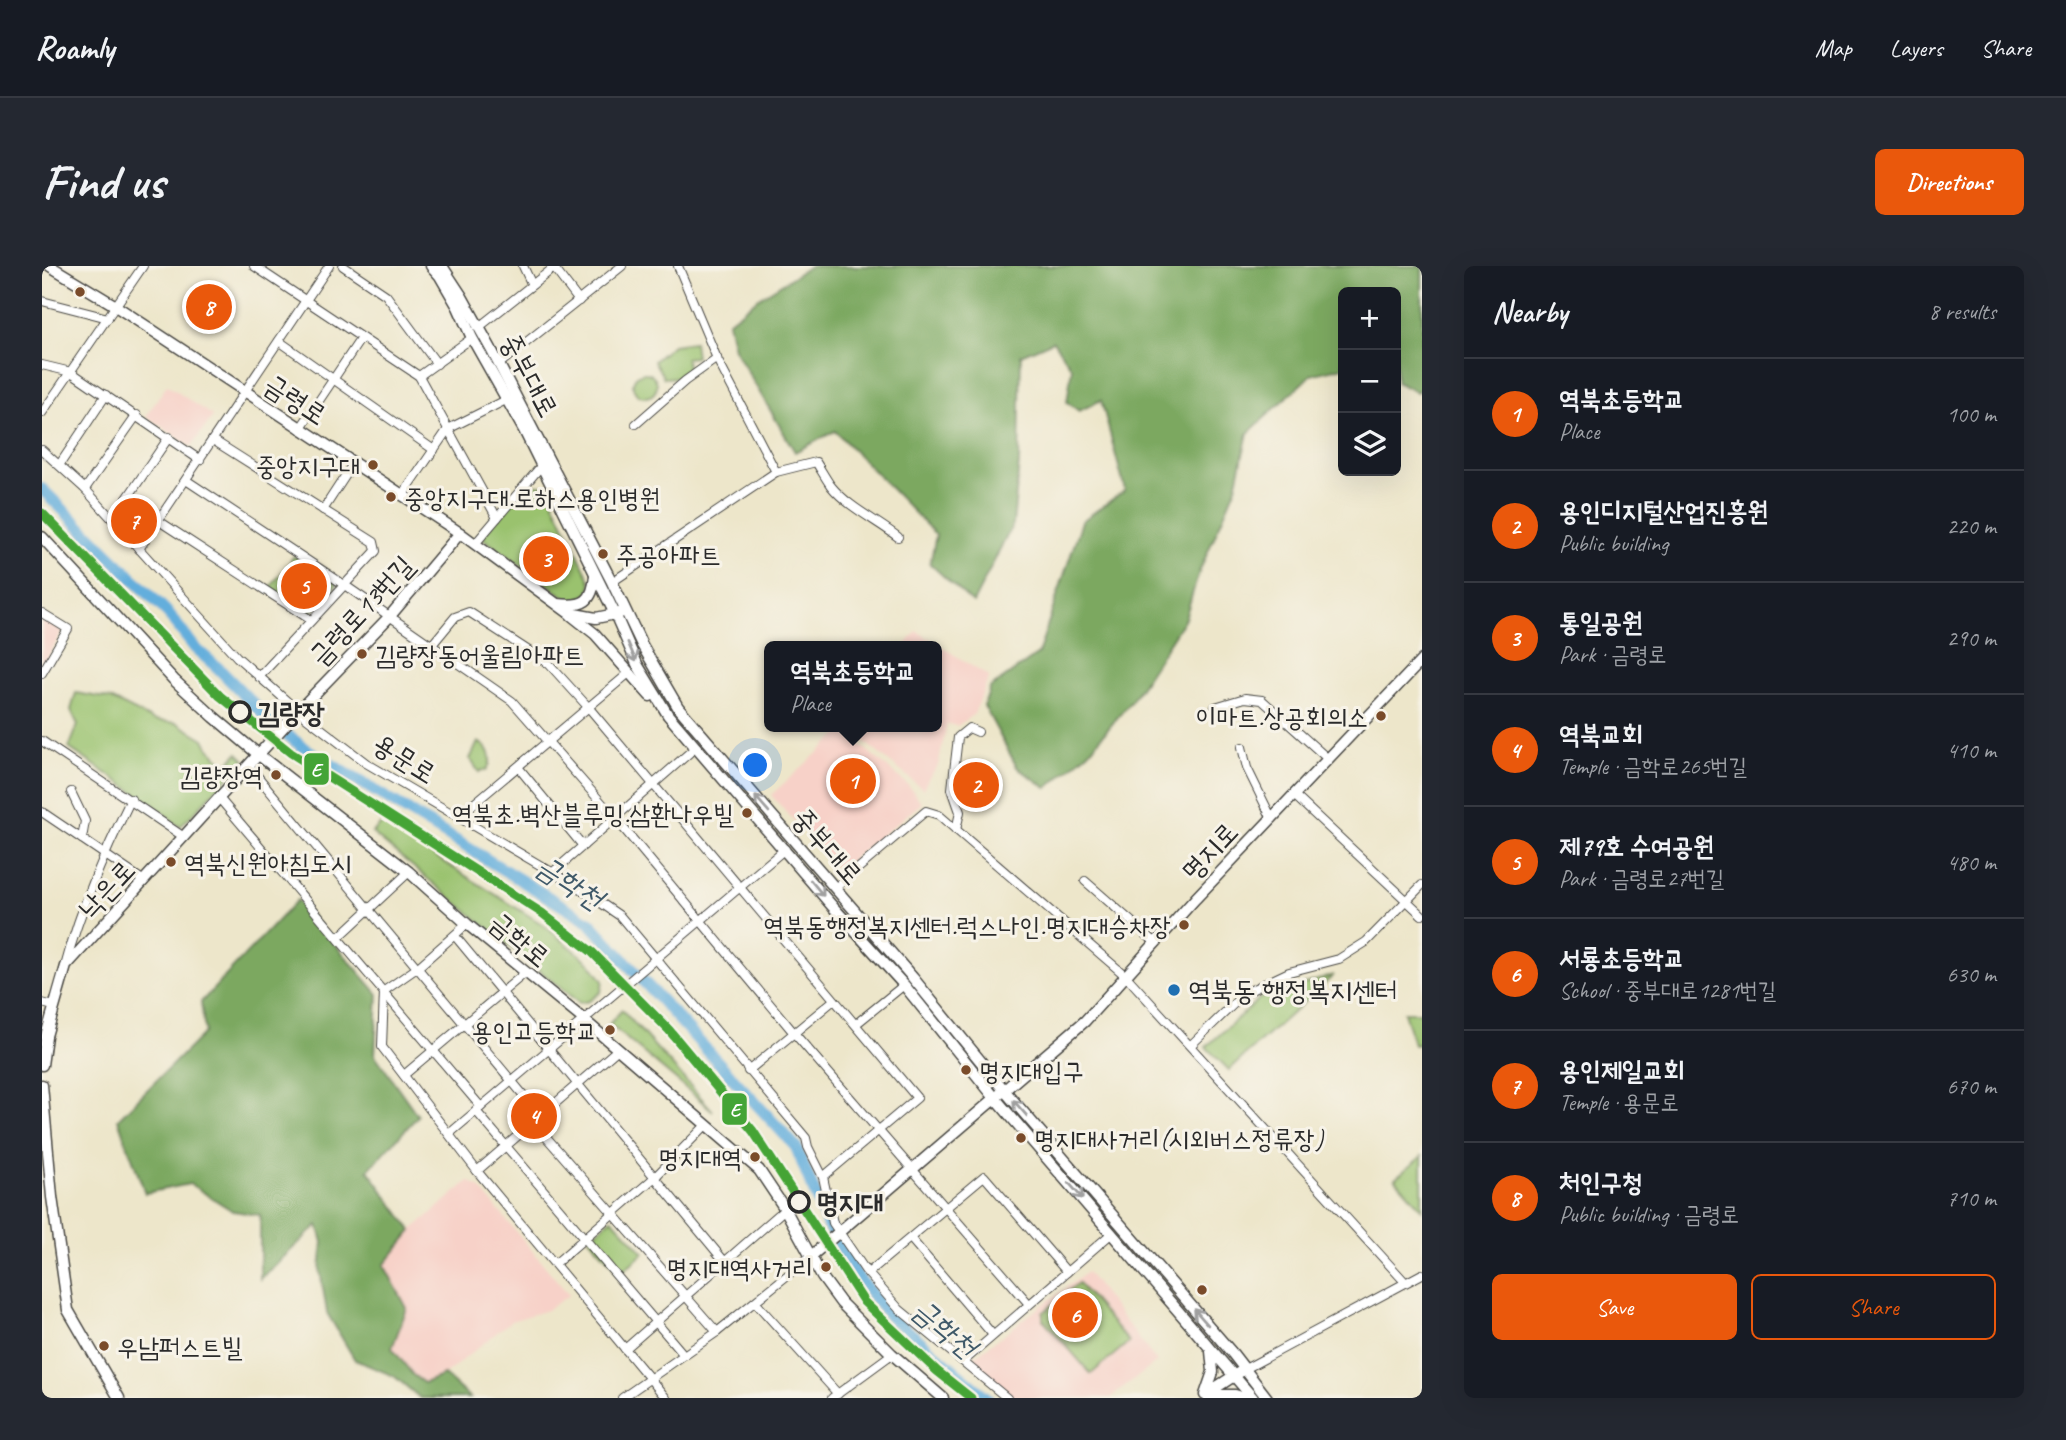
<!DOCTYPE html>
<meta charset="utf-8">
<style>
:root{--surface:#171b24;--page:#242831;--text:#f1f3f6;--muted:#9ea1a6;--line:#363941;--accent:#ea580c}
body{margin:0;font-family:Caveat,"Poor Story",sans-serif;background:var(--page);color:var(--text)}
.controls{position:absolute;right:21px;top:21px;display:grid;overflow:hidden;border-radius:10px;box-shadow:0 7px 28px #0002}
.controls button{width:63px;height:63px;display:grid;place-items:center;padding:0;border:0;border-bottom:2px solid var(--line);background:var(--surface);color:var(--text);font:35px sans-serif}
.you{position:absolute;left:714px;top:500px;width:24px;height:24px;margin:-18px;border:5px solid #fff;border-radius:50%;background:#1a73e8;box-shadow:0 0 0 10px #1a73e833}
.badge{display:grid;place-items:center;width:46px;height:46px;border-radius:50%;background:var(--accent);color:#fff;font-size:23px;font-weight:700}
.pin{position:absolute;translate:-50% -50%;border:4px solid #fff;box-shadow:0 2px 7px #0006}
.popup{position:absolute;left:722px;top:375px;width:178px;height:91px;box-sizing:border-box;display:grid;place-content:center;border-radius:10px;background:var(--surface);filter:drop-shadow(0 2px 5px #0005);font-size:23px;white-space:nowrap;color:var(--muted)}
.popup b{font-size:26px;color:var(--text)}
.popup::after{content:'';position:absolute;left:50%;top:100%;margin-left:-14px;border:14px solid transparent;border-top-color:var(--surface)}
.list{margin:0;padding:0;list-style:none}
h2{display:flex;justify-content:space-between;align-items:center;height:91px;margin:0;padding:0 28px;font-size:30px}
h2 small{font-size:23px;font-weight:400;color:var(--muted)}
.list li{display:grid;grid-template-columns:46px 1fr auto;gap:21px;align-items:center;box-sizing:border-box;height:112px;padding:0 28px;border-top:2px solid var(--line)}
.list b{display:block;font-size:26px;white-space:nowrap}
.list p{margin:0;font-size:23px;white-space:nowrap;color:var(--muted)}
.list em{font-size:23px;font-style:normal;color:var(--muted)}
.actions{display:flex;gap:14px;padding:21px 28px}
.actions a{flex:1;padding:16px 0;border:2px solid var(--accent);border-radius:10px;text-align:center;font-size:24px;color:var(--accent)}
.actions .main{background:var(--accent);color:#fff}
.icon{flex:none;width:38px;height:38px;fill:none;stroke:currentColor;stroke-width:2;stroke-linecap:round;stroke-linejoin:round}
.map{position:relative;flex:none;width:1380px;height:1132px;overflow:hidden;border-radius:10px}
header{display:flex;align-items:center;gap:42px;box-sizing:border-box;height:98px;padding:0 35px;background:var(--surface);border-bottom:2px solid var(--line)}
header strong{font-size:33px}
nav{display:flex;gap:38px;margin-inline-start:auto;font-size:24px}
.intro{display:flex;align-items:center;justify-content:space-between;box-sizing:border-box;height:168px;padding:0 42px}
h1{margin:0;font-size:49px}
.button{padding:18px 32px;border-radius:10px;background:var(--accent);color:#fff;font-size:24px;font-weight:700}
main{display:flex;gap:42px;padding:0 42px}
aside{flex:1;background:var(--surface);border-radius:10px;box-shadow:0 7px 28px #0002}
.map>svg:first-child{display:block}
.built{fill:#f7d1c8}
.green{fill:#9ac26e;stroke:#62764c;stroke-width:2}
.forest{fill:#7ba861;stroke:#536a46;stroke-width:2}
.lines{fill:none;stroke-linecap:round;stroke-linejoin:round}
.river{stroke:#64aedc;stroke-width:12}
.minor-casing{stroke:#484743;stroke-width:10}
.major-casing{stroke:#484743;stroke-width:13}
.minor{stroke:#fff;stroke-width:8}
.major{stroke:#fff;stroke-width:10}
.rail-1-casing{stroke:#f7f3e8;stroke-width:14}
.rail-1{stroke:#44a436;stroke-width:9}
.oneway{stroke:#a0a0a0}
.bus-dot{fill:#7a4b2a;stroke:#f7f3e8;stroke-width:2.5}
.stop-dot{fill:#f7f3e8;stroke:#2b2b2b;stroke-width:3.5}
.poi-dot{fill:#1f6fb2;stroke:#f7f3e8;stroke-width:2.5}
.labels{text-anchor:middle;stroke-width:6;stroke-linejoin:round;paint-order:stroke}
.bus-label{font-size:26px;fill:#2b2b2b;stroke:#f7f3e8;text-anchor:end}
.street-label{font-size:28px;fill:#2b2b2b;stroke:#f7f3e8}
.stop-label{font-size:28px;font-weight:bold;fill:#2b2b2b;stroke:#f7f3e8;text-anchor:start}
.poi-label{font-size:28px;fill:#2b2b2b;stroke:#f7f3e8;text-anchor:start}
.water-label{font-size:30px;font-style:italic;fill:#3f5969;stroke:#f7f3e8}
.line-badge{stroke:#f7f3e8;stroke-width:2.5}
.badge-label{font-size:19px;text-anchor:middle;font-weight:bold;fill:#fff}
</style>
<header>
<strong>Roamly</strong>
<nav><a>Map</a><a>Layers</a><a>Share</a></nav>
</header>
<div class="intro"><h1>Find us</h1><a class="button">Directions</a></div>
<main>
<div class="map">
<svg width="1380" height="1132" viewBox="0 0 1380 1132">
<rect width="100%" height="100%" fill="#f7f3e8"/>
<filter id="ink" filterUnits="userSpaceOnUse"><feTurbulence type="fractalNoise" baseFrequency=".0143" numOctaves="2"/><feDisplacementMap in="SourceGraphic" scale="14" xChannelSelector="R" yChannelSelector="G"/><feConvolveMatrix kernelMatrix="1 2 1 2 8 2 1 2 1" color-interpolation-filters="sRGB"/></filter>
<filter id="wash" filterUnits="userSpaceOnUse"><feTurbulence type="fractalNoise" baseFrequency=".00686" numOctaves="4" result="noise"/><feDisplacementMap in="SourceGraphic" scale="28" xChannelSelector="R" yChannelSelector="G"/><feGaussianBlur stdDeviation="1.57" result="paint"/><feColorMatrix in="noise" values="0 0 0 0 0 0 0 0 0 0 0 0 0 0 0 0 0 1.4 0 .05"/><feComposite in="paint" operator="in"/></filter>
<g filter="url(#wash)">
<rect width="100%" height="100%" fill="#ede6ca"/>
<!-- built -->
<g class="built">
<path d="M125,119L171,150L149,181L104,150Z"/>
<path d="M0,351L21,364L0,401Z"/>
<path d="M875,365L947,411L932,448L915,460L905,458L896,500L887,511L881,523L804,461H895V380H863Z"/>
<path d="M801,464L866,519L880,537L796,604L729,529Z"/>
<path d="M427,915L438,922L527,1029L505,1044L469,1055L402,1109L383,1117L371,1109L350,1082L365,1042L342,999L363,970Z"/>
<path d="M1045,1006L1115,1096L1068,1132H970L932,1100L930,1092Z"/>
</g>
<!-- green -->
<g class="green">
<path d="M652,76L654,91L644,92L647,105L638,107L639,111L622,112L612,95L631,79Z"/>
<circle cx="603" cy="119" r="12"/>
<path d="M484,218L504,220L549,316L548,327L530,336L439,271Z"/>
<path d="M252,290L296,318L267,349L228,322Z"/>
<path d="M34,427L69,433L111,454L135,457L162,473L166,481L184,499L196,487L203,494L138,561L113,540L27,482L36,459L29,444Z"/>
<path d="M436,476C448,482 452,494 444,505L440,504L437,506L428,493Z"/>
<path d="M340,557L500,658L548,697L561,715L559,726L547,735L537,737L330,567Z"/>
<path d="M1292,709L1187,804L1164,781L1218,732Z"/>
<path d="M580,744L671,845L567,758Z"/>
<path d="M1362,746H1380V778L1372,779Z"/>
<path d="M1380,890V943L1353,912Z"/>
<path d="M570,952L602,987L578,1007L547,972Z"/>
<path d="M1036,1017L1087,1076L1049,1108L1001,1053V1047Z"/>
</g>
<!-- forest -->
<g class="forest">
<path d="M768,0H1380V121L1375,126L1354,116V26H1301V101L1269,109L1206,167L1194,221L1157,306L1143,352L1090,434L1047,486L1005,522L975,501L942,440L948,422L996,388L1040,255L1083,224L1059,134L1037,145L1025,136L1030,102L1011,75L979,89L977,197L971,258L931,337L888,298L894,269L793,165L753,186L692,83L686,56L714,34Z"/>
<path d="M255,634L336,728L333,789L376,850L326,904L370,965L342,999L365,1042L350,1082L371,1109L382,1117L402,1109L428,1132H378L352,1110L313,1094L285,1047L278,1004L281,976L276,959L218,1013V949L191,945L148,918L103,927L76,853L163,766L159,736Z"/>
</g>
<g class="lines">
<!-- river -->
<path class="river" d="M0,223L123,344L153,382L176,402L232,459L261,481L547,656L754,881L786,960L817,1013L847,1049L945,1132"/>
</g>
</g>
<g filter="url(#ink)">
<g class="lines">
<!-- minor casing -->
<g class="minor-casing">
<g id="minor">
<path d="M212,0L377,110L455,252"/>
<path d="M301,0L344,29L395,98"/>
<path d="M481,0L490,19"/>
<path d="M636,0L676,95L734,206"/>
<path d="M512,2L537,35"/>
<path d="M0,35L66,52"/>
<path d="M437,61L514,0"/>
<path d="M237,75L392,184"/>
<path d="M457,98L580,0"/>
<path d="M0,99L29,106L158,194"/>
<path d="M377,110L430,72"/>
<path d="M0,147L101,0"/>
<path d="M594,158L643,115L675,92"/>
<path d="M258,163L319,72"/>
<path d="M171,174L332,276L334,285L217,411"/>
<path d="M0,184L43,223L195,391L256,445L324,497L537,622L578,650L764,872L766,881L781,911L791,957L823,1004L857,1043L965,1132"/>
<path d="M18,198L64,129"/>
<path d="M144,214L301,318L470,435L573,552L752,767L987,1038"/>
<path d="M43,223L95,149"/>
<path d="M360,230L406,163L464,134"/>
<path d="M281,244L311,198"/>
<path d="M71,253L127,171"/>
<path d="M117,255L269,354"/>
<path d="M433,278L500,199"/>
<path d="M97,283L287,0"/>
<path d="M570,316L734,206L774,196C779,204 784,213 789,220C806,241 834,254 856,271"/>
<path d="M0,347L26,363L0,407"/>
<path d="M389,380L413,351L427,346L507,398L547,442L875,832L781,911"/>
<path d="M1173,441L1203,432L1220,434L1286,493"/>
<path d="M0,475L142,571"/>
<path d="M1200,481L1205,502L1230,553"/>
<path d="M207,500L498,849"/>
<path d="M476,501L541,580"/>
<path d="M913,510L940,530L948,519L924,503"/>
<path d="M29,526L43,555L40,573"/>
<path d="M1252,529L1380,649"/>
<path d="M177,532L439,841"/>
<path d="M0,546L102,615"/>
<path d="M416,551L587,407"/>
<path d="M914,564L918,546L910,523L916,471L927,462L936,466"/>
<path d="M510,607L654,481"/>
<path d="M1043,615L1114,677"/>
<path d="M793,622L884,545L897,549L1085,711L1363,1016"/>
<path d="M413,670L683,996"/>
<path d="M297,671L367,606"/>
<path d="M24,697C39,640 63,586 89,533"/>
<path d="M342,725L340,781L435,905L624,1132"/>
<path d="M342,725L375,702L425,658"/>
<path d="M0,737L12,740"/>
<path d="M814,758L862,719"/>
<path d="M1149,779L1203,727L1247,706L1297,693L1324,676L1380,619"/>
<path d="M706,805L792,734"/>
<path d="M362,809L483,707"/>
<path d="M434,845L642,1089"/>
<path d="M491,856L675,1066"/>
<path d="M407,868L743,583"/>
<path d="M435,905L575,784"/>
<path d="M869,973L951,1069"/>
<path d="M514,997L613,911L663,860"/>
<path d="M826,1007L942,910L1025,1006"/>
<path d="M714,1037L796,1128"/>
<path d="M583,1083L743,943"/>
<path d="M922,1095L1070,967"/>
<path d="M1203,1103L1380,1008"/>
<path d="M580,1132L675,1066L768,991"/>
<path d="M790,1132L850,1088"/>
</g>
</g>
<!-- major casing -->
<g class="major-casing">
<g id="major">
<path d="M8,0L69,37L418,267L527,347L554,352L578,347"/>
<path d="M389,0L398,10L416,41L430,72L482,164L573,348L595,398L626,449L791,641L862,719L953,832L1211,1132"/>
<path d="M400,0L419,29L449,83L570,316L600,379L636,441L871,712L962,824L1191,1088L1225,1132"/>
<path d="M0,271L132,414L172,451L217,489L367,606L425,658L542,754L717,904L743,943L780,1011L799,1037L850,1088L901,1132"/>
<path d="M516,338C542,341 551,336 553,309"/>
<path d="M529,349L553,368L608,430"/>
<path d="M0,799L4,770L24,700L256,445L348,350L418,267"/>
<path d="M0,819L10,931L26,1044L77,1132"/>
<path d="M768,991L1043,755L1153,633L1380,394"/>
<path d="M1169,1085L1171,1106L1163,1129H1193L1202,1132"/>
<path d="M1164,1128L1198,1106"/>
</g>
</g>
<!-- minor -->
<use href="#minor" class="minor"/>
<!-- major -->
<use href="#major" class="major"/>
<!-- rail-1 casing -->
<g class="rail-1-casing">
<path id="rail-1" d="M0,247L178,430L249,487L500,647L550,686L627,764L711,865L822,1036L895,1105L929,1132"/>
</g>
<!-- rail-1 -->
<use href="#rail-1" class="rail-1"/>
</g>
<!-- one-way arrows -->
<defs><path id="oneway-shaft" d="M-6 0H5M1.5-3L5.5 0L1.5 3" fill="none" stroke-width="1.6" stroke-linecap="round" stroke-linejoin="round" transform="scale(1.75)"/></defs>
<g class="oneway">
<use href="#oneway-shaft" transform="translate(590 386) rotate(67)"/>
<use href="#oneway-shaft" transform="translate(720 538) rotate(-131)"/>
<use href="#oneway-shaft" transform="translate(775 622) rotate(50)"/>
<use href="#oneway-shaft" transform="translate(978 842) rotate(-131)"/>
<use href="#oneway-shaft" transform="translate(1034 925) rotate(49)"/>
<use href="#oneway-shaft" transform="translate(1159 1051) rotate(-131)"/>
</g>
</g>
<!-- markers -->
<g class="bus-dot">
<circle cx="38" cy="26" r="6"/>
<circle cx="331" cy="199" r="6"/>
<circle cx="349" cy="231" r="6"/>
<circle cx="561" cy="288" r="6"/>
<circle cx="320" cy="388" r="6"/>
<circle cx="1339" cy="450" r="6"/>
<circle cx="234" cy="509" r="6"/>
<circle cx="705" cy="547" r="6"/>
<circle cx="129" cy="596" r="6"/>
<circle cx="1142" cy="659" r="6"/>
<circle cx="568" cy="764" r="6"/>
<circle cx="924" cy="804" r="6"/>
<circle cx="979" cy="872" r="6"/>
<circle cx="713" cy="891" r="6"/>
<circle cx="784" cy="1001" r="6"/>
<circle cx="1160" cy="1024" r="6"/>
<circle cx="62" cy="1080" r="6"/>
</g>
<g class="stop-dot">
<circle cx="198" cy="446" r="10"/>
<circle cx="757" cy="936" r="10"/>
</g>
<circle class="poi-dot" cx="1132" cy="724" r="7"/>
<g class="labels">
<!-- bus labels -->
<g class="bus-label">
<text x="318" y="209">중앙지구대</text>
<text x="362" y="241" text-anchor="start">중앙지구대.로하스용인병원</text>
<text x="574" y="298" text-anchor="start">주공아파트</text>
<text x="333" y="398" text-anchor="start">김량장동어울림아파트</text>
<text x="1326" y="460">이마트.상공회의소</text>
<text x="221" y="519">김량장역</text>
<text x="692" y="557">역북초.벽산블루밍.삼환나우빌</text>
<text x="142" y="606" text-anchor="start">역북신원아침도시</text>
<text x="1129" y="669">역북동행정복지센터.럭스나인.명지대승차장</text>
<text x="555" y="774">용인고등학교</text>
<text x="937" y="814" text-anchor="start">명지대입구</text>
<text x="992" y="882" text-anchor="start">명지대사거리(시외버스정류장)</text>
<text x="700" y="901">명지대역</text>
<text x="771" y="1011">명지대역사거리</text>
<text x="75" y="1090" text-anchor="start">우남퍼스트빌</text>
</g>
<!-- street labels -->
<g class="street-label">
<text transform="translate(488 109) rotate(62)" y="10">중부대로</text>
<text transform="translate(254 133) rotate(33)" y="10">금령로</text>
<text transform="translate(319 344) rotate(-47)" y="10">금령로13번길</text>
<text transform="translate(363 492) rotate(32)" y="10">용문로</text>
<text transform="translate(786 580) rotate(49)" y="10">중부대로</text>
<text transform="translate(1167 585) rotate(-47)" y="10">명지로</text>
<text transform="translate(64 623) rotate(-47)" y="10">낙은로</text>
<text transform="translate(478 673) rotate(40)" y="10">금학로</text>
</g>
<!-- stop labels -->
<g class="stop-label">
<text x="215" y="456">김량장</text>
<text x="774" y="946">명지대</text>
</g>
<!-- poi labels -->
<g class="poi-label">
<text x="1146" y="734">역북동 행정복지센터</text>
</g>
<!-- water labels -->
<g class="water-label">
<text transform="translate(528 616) rotate(33)" y="10">금학천</text>
<text transform="translate(903 1062) rotate(40)" y="10">금학천</text>
</g>
</g>
<g class="line-badge">
<rect x="261" y="486" width="27" height="34" rx="7" fill="#44a436"/>
<rect x="679" y="826" width="27" height="34" rx="7" fill="#44a436"/>
</g>
<g class="badge-label">
<text x="274" y="510">E</text>
<text x="693" y="850">E</text>
</g>
</svg>
<div class="controls">
<button>+</button>
<button>−</button>
<button><svg class="icon" aria-label="layers" viewBox="0 0 24 24"><path d="M12 4l9 5-9 5-9-5zM3 14l9 5 9-5"/></svg></button>
</div>
<div class="you"></div>
<div class="pin badge" style="left:811px;top:515px">1</div>
<div class="popup"><b>역북초등학교</b>Place</div>
<div class="pin badge" style="left:934px;top:519px">2</div>
<div class="pin badge" style="left:504px;top:293px">3</div>
<div class="pin badge" style="left:492px;top:850px">4</div>
<div class="pin badge" style="left:262px;top:320px">5</div>
<div class="pin badge" style="left:1033px;top:1049px">6</div>
<div class="pin badge" style="left:92px;top:255px">7</div>
<div class="pin badge" style="left:167px;top:41px">8</div>
</div>
<aside>
<h2>Nearby<small>8 results</small></h2>
<ul class="list">
<li><span class="badge">1</span><div><b>역북초등학교</b><p>Place</p></div><em>100 m</em></li>
<li><span class="badge">2</span><div><b>용인디지털산업진흥원</b><p>Public building</p></div><em>220 m</em></li>
<li><span class="badge">3</span><div><b>통일공원</b><p>Park · 금령로</p></div><em>290 m</em></li>
<li><span class="badge">4</span><div><b>역북교회</b><p>Temple · 금학로265번길</p></div><em>410 m</em></li>
<li><span class="badge">5</span><div><b>제79호 수여공원</b><p>Park · 금령로27번길</p></div><em>480 m</em></li>
<li><span class="badge">6</span><div><b>서룡초등학교</b><p>School · 중부대로1281번길</p></div><em>630 m</em></li>
<li><span class="badge">7</span><div><b>용인제일교회</b><p>Temple · 용문로</p></div><em>670 m</em></li>
<li><span class="badge">8</span><div><b>처인구청</b><p>Public building · 금령로</p></div><em>710 m</em></li>
</ul>
<div class="actions"><a class="main">Save</a><a>Share</a></div>
</aside>
</main>
